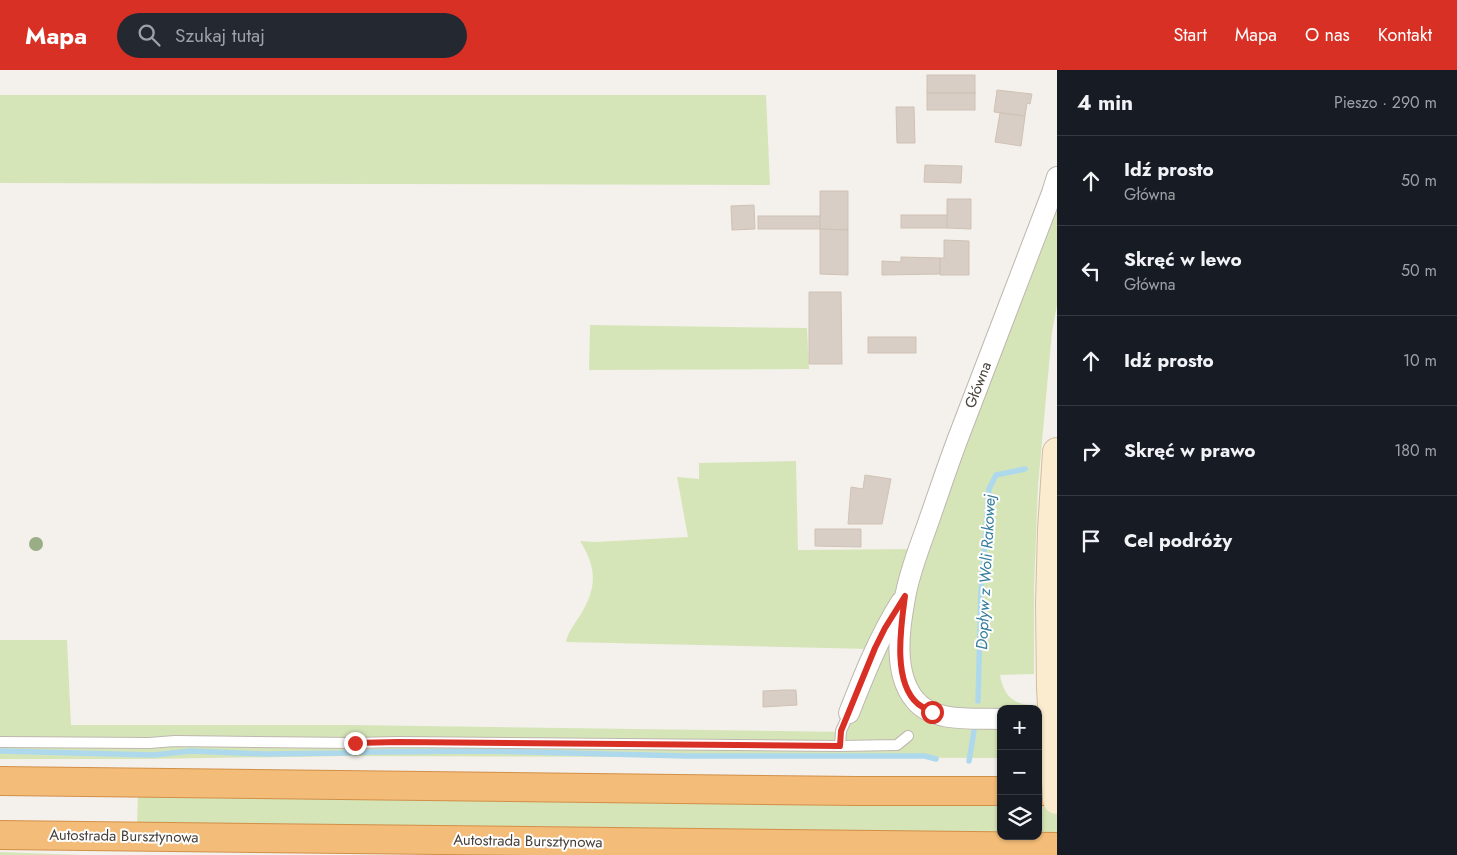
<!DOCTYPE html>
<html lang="pl">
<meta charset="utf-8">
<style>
:root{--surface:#171b24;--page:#242831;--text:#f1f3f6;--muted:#9ea1a6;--line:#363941;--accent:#d93025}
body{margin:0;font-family:Jost,sans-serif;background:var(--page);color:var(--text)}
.controls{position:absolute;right:15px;bottom:15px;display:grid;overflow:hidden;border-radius:10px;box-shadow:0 1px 4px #0004}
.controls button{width:45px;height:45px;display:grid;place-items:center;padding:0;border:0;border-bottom:1px solid var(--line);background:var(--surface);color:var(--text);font:25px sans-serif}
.stop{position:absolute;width:15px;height:15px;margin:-11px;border:4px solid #d93025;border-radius:50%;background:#fff}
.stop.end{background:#d93025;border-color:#fff;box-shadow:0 1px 5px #0008}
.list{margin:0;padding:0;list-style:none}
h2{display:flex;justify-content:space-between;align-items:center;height:65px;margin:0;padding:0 20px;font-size:21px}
h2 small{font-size:16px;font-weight:400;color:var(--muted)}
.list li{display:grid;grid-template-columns:32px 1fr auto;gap:15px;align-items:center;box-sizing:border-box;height:90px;padding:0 20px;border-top:1px solid var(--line)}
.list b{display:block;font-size:19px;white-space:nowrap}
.list p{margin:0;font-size:16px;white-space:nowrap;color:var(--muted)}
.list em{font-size:16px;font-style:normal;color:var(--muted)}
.icon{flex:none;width:28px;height:28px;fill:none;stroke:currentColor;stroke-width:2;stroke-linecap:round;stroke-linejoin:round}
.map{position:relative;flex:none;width:1057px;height:785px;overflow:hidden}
header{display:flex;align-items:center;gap:30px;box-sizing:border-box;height:70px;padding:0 25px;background:var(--accent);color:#fff}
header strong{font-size:24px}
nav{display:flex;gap:28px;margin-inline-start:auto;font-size:18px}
.search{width:350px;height:45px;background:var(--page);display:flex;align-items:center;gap:12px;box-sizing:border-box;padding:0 18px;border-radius:28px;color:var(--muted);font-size:19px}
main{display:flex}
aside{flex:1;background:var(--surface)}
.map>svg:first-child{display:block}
.green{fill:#d6e5b8}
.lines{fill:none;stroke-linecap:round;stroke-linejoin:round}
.stream{stroke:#aed9ec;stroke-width:5.5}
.building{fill:#d8cec5;stroke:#d0c2b5}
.service-casing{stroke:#bfb7af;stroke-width:12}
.minor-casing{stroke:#bfb7af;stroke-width:22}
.secondary-casing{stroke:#d0be9f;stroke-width:30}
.motorway-casing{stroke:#d28f48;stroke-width:30}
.service{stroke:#fff;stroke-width:10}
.minor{stroke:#fff;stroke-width:20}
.secondary{stroke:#fbebcf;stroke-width:28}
.motorway{stroke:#f3bc78;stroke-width:28}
.secondary-bridge-casing{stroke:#d0be9f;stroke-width:30;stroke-linecap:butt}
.secondary-bridge{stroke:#fbebcf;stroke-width:28}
.tree{fill:#9bad85}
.route{stroke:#d93025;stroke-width:6}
.labels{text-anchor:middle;stroke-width:4;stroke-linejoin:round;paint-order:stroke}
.street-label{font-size:15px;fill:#48413a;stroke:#fff}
.water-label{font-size:16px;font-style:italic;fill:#367e9d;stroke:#fff}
</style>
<header>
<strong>Mapa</strong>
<div class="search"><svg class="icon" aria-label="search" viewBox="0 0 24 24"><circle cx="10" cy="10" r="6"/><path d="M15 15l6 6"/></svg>Szukaj tutaj</div>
<nav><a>Start</a><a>Mapa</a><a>O nas</a><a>Kontakt</a></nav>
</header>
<main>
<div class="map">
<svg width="1057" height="785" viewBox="0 0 1057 785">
<rect width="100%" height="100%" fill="#f4f1ec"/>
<!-- green -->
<g class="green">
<path d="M0,25H766L770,115L0,113Z"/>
<path d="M1057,128V235L1052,262L1038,416L1034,519V604L1000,605C1006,640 1029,635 1057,635V641L1038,642V639H1001V642L933,636L911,609L907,588L915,511Z"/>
<path d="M590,255L807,258L809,299L589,300Z"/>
<path d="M796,391L798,480L911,479L901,509L868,579L566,572C568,561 575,554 581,544C597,517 597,498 580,471L595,472L688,467L677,407L699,409V393Z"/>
<path d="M890,564L908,633L1001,655V688L348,686L145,689H0V570H67L71,655H354L847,662Z"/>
<path d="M138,723L1001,733V764L137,755Z"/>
<rect x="1038" y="734" width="19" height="30"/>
<path d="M0,782L82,785H0Z"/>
</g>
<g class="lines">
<!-- stream -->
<g class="stream">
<path d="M978,631L981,521L989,419L996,405L1025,399"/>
<path d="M0,681L153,685L191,681L265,684L341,683L369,682L485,681L686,686H925L936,689"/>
<path d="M969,691L974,661"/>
</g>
</g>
<!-- building -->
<g class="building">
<rect x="927" y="5" width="48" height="18"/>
<path d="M997,20L1032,24L1030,34L1027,33L1025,46L994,42Z"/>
<rect x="927" y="23" width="48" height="17"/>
<path d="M896,37H914L915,73H897Z"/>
<path d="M1000,43L1025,46L1021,76L995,72Z"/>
<path d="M925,95L962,96L961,113L924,112Z"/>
<path d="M820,121H848V160L820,159Z"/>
<path d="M947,129H971V159L947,158Z"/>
<path d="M754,135L755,159L732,160L731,136Z"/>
<rect x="901" y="145" width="46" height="13"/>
<rect x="758" y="146" width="62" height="13"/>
<path d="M820,159L848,160V205L820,204Z"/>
<path d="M944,170L969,171V205H940V188H944Z"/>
<path d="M901,187L940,188V204L882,205V191L901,192Z"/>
<path d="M809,222H841L842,294H809Z"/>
<rect x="868" y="267" width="48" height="16"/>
<path d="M865,405L891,409L882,454H848L851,417L863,419Z"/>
<path d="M815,459H861V477L815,476Z"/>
<path d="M784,620H796L797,635L763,637V621Z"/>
</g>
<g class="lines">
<!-- service casing -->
<g class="service-casing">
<g id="service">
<path d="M0,672L149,673L175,671L355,673L398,672L840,676L897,675L908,666"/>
<path d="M840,676L841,661L849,643"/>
</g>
</g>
<!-- minor casing -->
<g class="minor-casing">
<g id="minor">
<path d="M849,643C864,605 879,567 901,532"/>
<path d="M1001,649C975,648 933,653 915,630C893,604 899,559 905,528C909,503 919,479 927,456C938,425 948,394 960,363C991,283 1021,203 1052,123L1057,107"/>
</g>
</g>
<!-- secondary casing -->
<g class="secondary-casing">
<path id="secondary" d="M1051,617L1050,534L1052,460L1057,382"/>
</g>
<!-- motorway casing -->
<g class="motorway-casing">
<g id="motorway">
<path d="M0,711L858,721H1001"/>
<path d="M1038,721H1057"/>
<path d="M0,765L1057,777"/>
</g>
</g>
<!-- service -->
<use href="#service" class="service"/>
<!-- minor -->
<use href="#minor" class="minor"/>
<!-- secondary -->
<use href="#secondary" class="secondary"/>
<!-- motorway -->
<use href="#motorway" class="motorway"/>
<!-- secondary-bridge casing -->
<g class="secondary-bridge-casing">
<path id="secondary-bridge" d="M1051,617L1057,730"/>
</g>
<!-- secondary-bridge -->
<use href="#secondary-bridge" class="secondary-bridge"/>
</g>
<!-- trees -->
<circle class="tree" cx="36" cy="474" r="7"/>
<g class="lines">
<!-- route -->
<path class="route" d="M355,673L398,672L840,676L841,661L875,578L885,558L905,526C901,556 892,612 918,634C922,637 927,640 932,642"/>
</g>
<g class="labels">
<!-- street labels -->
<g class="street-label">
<text transform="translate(978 315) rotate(-69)" y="5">Główna</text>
<text transform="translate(124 766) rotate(1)" y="5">Autostrada Bursztynowa</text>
<text transform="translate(528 771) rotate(1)" y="5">Autostrada Bursztynowa</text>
</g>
<!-- water labels -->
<g class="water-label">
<text transform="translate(985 502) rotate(-87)" y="6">Dopływ z Woli Rakowej</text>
</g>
</g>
</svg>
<div class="controls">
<button>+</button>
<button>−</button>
<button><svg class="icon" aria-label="layers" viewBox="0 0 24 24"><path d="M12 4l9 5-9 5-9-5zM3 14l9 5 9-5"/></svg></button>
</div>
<div class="stop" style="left:932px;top:642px"></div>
<div class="stop end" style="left:355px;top:673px"></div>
</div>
<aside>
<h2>4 min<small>Pieszo · 290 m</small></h2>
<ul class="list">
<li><svg class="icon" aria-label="ahead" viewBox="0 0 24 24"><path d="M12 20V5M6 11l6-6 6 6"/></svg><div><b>Idź prosto</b><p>Główna</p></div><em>50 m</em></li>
<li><svg class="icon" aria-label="left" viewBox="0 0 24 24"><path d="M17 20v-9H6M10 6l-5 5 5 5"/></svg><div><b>Skręć w lewo</b><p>Główna</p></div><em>50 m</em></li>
<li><svg class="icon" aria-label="ahead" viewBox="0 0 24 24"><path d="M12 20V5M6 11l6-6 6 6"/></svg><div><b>Idź prosto</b></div><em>10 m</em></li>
<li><svg class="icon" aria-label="right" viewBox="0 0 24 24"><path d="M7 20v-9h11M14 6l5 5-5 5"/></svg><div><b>Skręć w prawo</b></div><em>180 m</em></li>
<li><svg class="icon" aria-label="arrive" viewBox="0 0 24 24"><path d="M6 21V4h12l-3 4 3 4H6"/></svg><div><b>Cel podróży</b></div></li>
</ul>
</aside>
</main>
